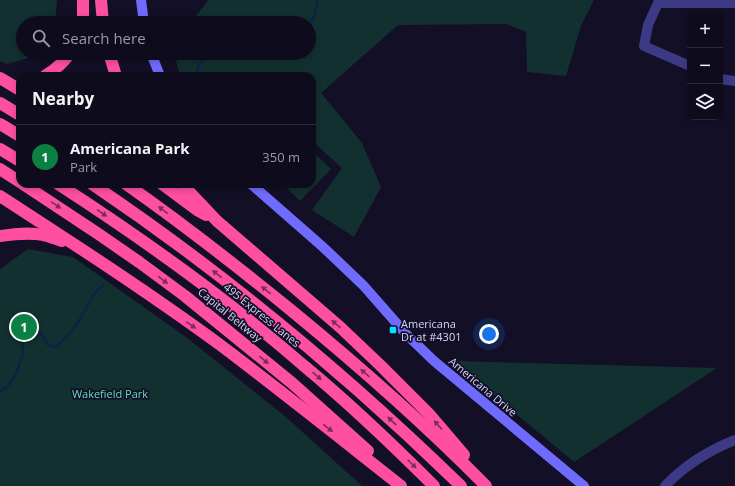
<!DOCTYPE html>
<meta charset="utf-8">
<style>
:root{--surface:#0e0b1c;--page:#171425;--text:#f1f3f6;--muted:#9b9ba3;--line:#2e2b3b;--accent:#0b8043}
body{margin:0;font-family:"Open Sans",sans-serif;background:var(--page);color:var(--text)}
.controls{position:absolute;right:12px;top:12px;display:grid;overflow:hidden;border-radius:8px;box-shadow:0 2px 6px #0003}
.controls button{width:36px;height:36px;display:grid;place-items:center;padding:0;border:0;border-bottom:1px solid var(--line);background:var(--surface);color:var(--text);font:20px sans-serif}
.you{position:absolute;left:489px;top:334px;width:14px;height:14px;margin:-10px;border:3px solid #fff;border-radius:50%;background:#1a73e8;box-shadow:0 0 0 6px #1a73e833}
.badge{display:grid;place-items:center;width:26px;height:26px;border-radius:50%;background:var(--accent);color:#fff;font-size:13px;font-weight:700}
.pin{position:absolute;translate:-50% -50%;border:2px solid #fff;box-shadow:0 1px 4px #0006}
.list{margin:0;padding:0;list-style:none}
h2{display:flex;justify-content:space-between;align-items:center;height:52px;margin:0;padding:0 16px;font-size:17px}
h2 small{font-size:13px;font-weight:400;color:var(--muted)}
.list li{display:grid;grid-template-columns:26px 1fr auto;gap:12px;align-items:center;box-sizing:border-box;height:64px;padding:0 16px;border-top:1px solid var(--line)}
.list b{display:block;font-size:15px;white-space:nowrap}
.list p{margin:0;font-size:13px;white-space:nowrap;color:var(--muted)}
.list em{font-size:13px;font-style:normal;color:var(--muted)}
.icon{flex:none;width:22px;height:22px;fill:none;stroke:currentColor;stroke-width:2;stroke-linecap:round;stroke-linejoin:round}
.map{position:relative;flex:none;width:735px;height:486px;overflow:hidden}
.search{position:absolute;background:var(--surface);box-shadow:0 2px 6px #0003;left:16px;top:16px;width:300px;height:44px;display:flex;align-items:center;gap:10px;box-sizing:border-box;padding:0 14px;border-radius:22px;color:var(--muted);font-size:15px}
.panel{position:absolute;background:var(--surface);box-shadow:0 2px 6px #0003;left:16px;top:72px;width:300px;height:116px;border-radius:12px}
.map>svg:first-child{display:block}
.green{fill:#12302f}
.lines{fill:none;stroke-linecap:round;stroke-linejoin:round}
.stream{stroke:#0c2248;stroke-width:2.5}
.street{stroke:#3d3a85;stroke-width:10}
.secondary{stroke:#6f6bff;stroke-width:10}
.highway{stroke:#ff4fa3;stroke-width:12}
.oneway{fill:#7d2c5e}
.poi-dot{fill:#00e5ff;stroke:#130f26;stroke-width:1.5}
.labels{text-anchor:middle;stroke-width:3.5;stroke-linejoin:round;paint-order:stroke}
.street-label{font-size:11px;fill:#d9d4ff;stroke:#130f26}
.poi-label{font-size:11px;fill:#d9d4ff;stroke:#130f26;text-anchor:start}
.park-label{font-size:11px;fill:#5fe0c0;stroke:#130f26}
</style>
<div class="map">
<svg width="735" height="486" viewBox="0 0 735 486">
<rect width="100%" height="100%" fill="#130f26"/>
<!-- green -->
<g class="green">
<path d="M0,0H57L55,23H23V53H38L36,56L7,64L0,61Z"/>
<path d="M208,0H594L581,26L566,76L527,72L526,32L507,24L398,25L321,93L362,143L381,187L354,237L312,210L342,168L312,141V76H180L174,53H309V23H190L204,6Z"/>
<path d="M312,151L331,169L300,201L283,184H312Z"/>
<path d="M28,249L73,257L186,337L286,417L362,486H0V269Z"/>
<path d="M452,361L717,368L574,462Z"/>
</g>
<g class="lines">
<!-- stream -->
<g class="stream">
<path d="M309,24L315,15L317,2L316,0"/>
<path d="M195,76L200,63L207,53"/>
<path d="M0,392C13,384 16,375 20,362C21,359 23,356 23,353C23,340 18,337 30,328C40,331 43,335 47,344L50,346L56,347C65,338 74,330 80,319C88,307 91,294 103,285"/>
</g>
<!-- street -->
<g class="street">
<path d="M690,66L644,46L648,25L658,3H735"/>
<path d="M720,79L735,81"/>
<path d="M665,486C684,466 710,450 735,440"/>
</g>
<!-- secondary -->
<g class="secondary">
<path d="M141,0L144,23"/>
<path d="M151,53L160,76"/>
<path d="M251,184L323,247L363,285L406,334L434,361L584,486"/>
</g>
<!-- highway -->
<g class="highway">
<path d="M83,0V23"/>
<path d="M101,0L103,23"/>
<path d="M109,53L116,76"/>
<path d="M45,76C55,70 63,63 70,53"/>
<path d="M0,78L20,90"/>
<path d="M0,103L20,115"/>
<path d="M0,124L20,136"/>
<path d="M0,149L20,161"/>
<path d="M0,169L20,182"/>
<path d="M23,184L97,233L139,262L185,296L292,383L368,451"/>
<path d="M58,184C143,239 226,298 303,365C349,403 392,444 434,486"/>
<path d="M92,184C224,273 347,375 461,486"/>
<path d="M126,184C183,224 238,267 292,311C359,366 425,424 486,486"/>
<path d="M162,184L197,210L206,215"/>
<path d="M182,184L217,221L340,327L380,365L429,414L464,455"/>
<path d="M0,196C74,244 148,292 219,344C280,390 340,438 401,486"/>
<path d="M0,236C14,234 29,232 43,235C49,236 56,239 62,241"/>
</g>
</g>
<!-- one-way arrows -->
<defs><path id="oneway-solid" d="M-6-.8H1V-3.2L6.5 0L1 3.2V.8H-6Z"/></defs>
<g class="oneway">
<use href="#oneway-solid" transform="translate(56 205) rotate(34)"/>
<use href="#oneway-solid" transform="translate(163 210) rotate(-143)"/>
<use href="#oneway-solid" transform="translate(102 213) rotate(34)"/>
<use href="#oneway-solid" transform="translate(217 274) rotate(-142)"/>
<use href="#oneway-solid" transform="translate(163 280) rotate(37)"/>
<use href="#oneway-solid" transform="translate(266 290) rotate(-141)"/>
<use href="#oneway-solid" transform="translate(336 324) rotate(-139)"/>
<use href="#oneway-solid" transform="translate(191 325) rotate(35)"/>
<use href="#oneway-solid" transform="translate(264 360) rotate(40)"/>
<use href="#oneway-solid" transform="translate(365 373) rotate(-139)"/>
<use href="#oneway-solid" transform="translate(317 376) rotate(41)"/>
<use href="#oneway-solid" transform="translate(392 421) rotate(-137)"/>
<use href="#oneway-solid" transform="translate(438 425) rotate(-132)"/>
<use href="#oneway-solid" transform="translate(328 428) rotate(38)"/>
<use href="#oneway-solid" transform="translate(412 464) rotate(45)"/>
</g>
<!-- markers -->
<rect class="poi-dot" x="389" y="326" width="8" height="8" rx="2"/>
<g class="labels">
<!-- street labels -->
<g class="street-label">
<text transform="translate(230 315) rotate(39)" y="4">Capital Beltway</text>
<text transform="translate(262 315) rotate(39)" y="4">495 Express Lanes</text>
<text transform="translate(483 387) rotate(40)" y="4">Americana Drive</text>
</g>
<!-- poi labels -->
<g class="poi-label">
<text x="401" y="328">Americana<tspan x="401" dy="13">Dr at #4301</tspan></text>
</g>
<!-- park labels -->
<g class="park-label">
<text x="110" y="398">Wakefield Park</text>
</g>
</g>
</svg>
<div class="controls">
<button>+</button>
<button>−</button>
<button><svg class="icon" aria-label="layers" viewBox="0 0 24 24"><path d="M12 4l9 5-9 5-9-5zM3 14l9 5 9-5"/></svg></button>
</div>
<div class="you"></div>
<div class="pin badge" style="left:24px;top:327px">1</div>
<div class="search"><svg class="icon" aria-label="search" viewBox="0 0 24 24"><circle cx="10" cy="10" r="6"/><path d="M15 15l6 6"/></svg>Search here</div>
<section class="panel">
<h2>Nearby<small></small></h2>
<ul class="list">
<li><span class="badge">1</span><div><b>Americana Park</b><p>Park</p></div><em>350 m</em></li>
</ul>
</section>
</div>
